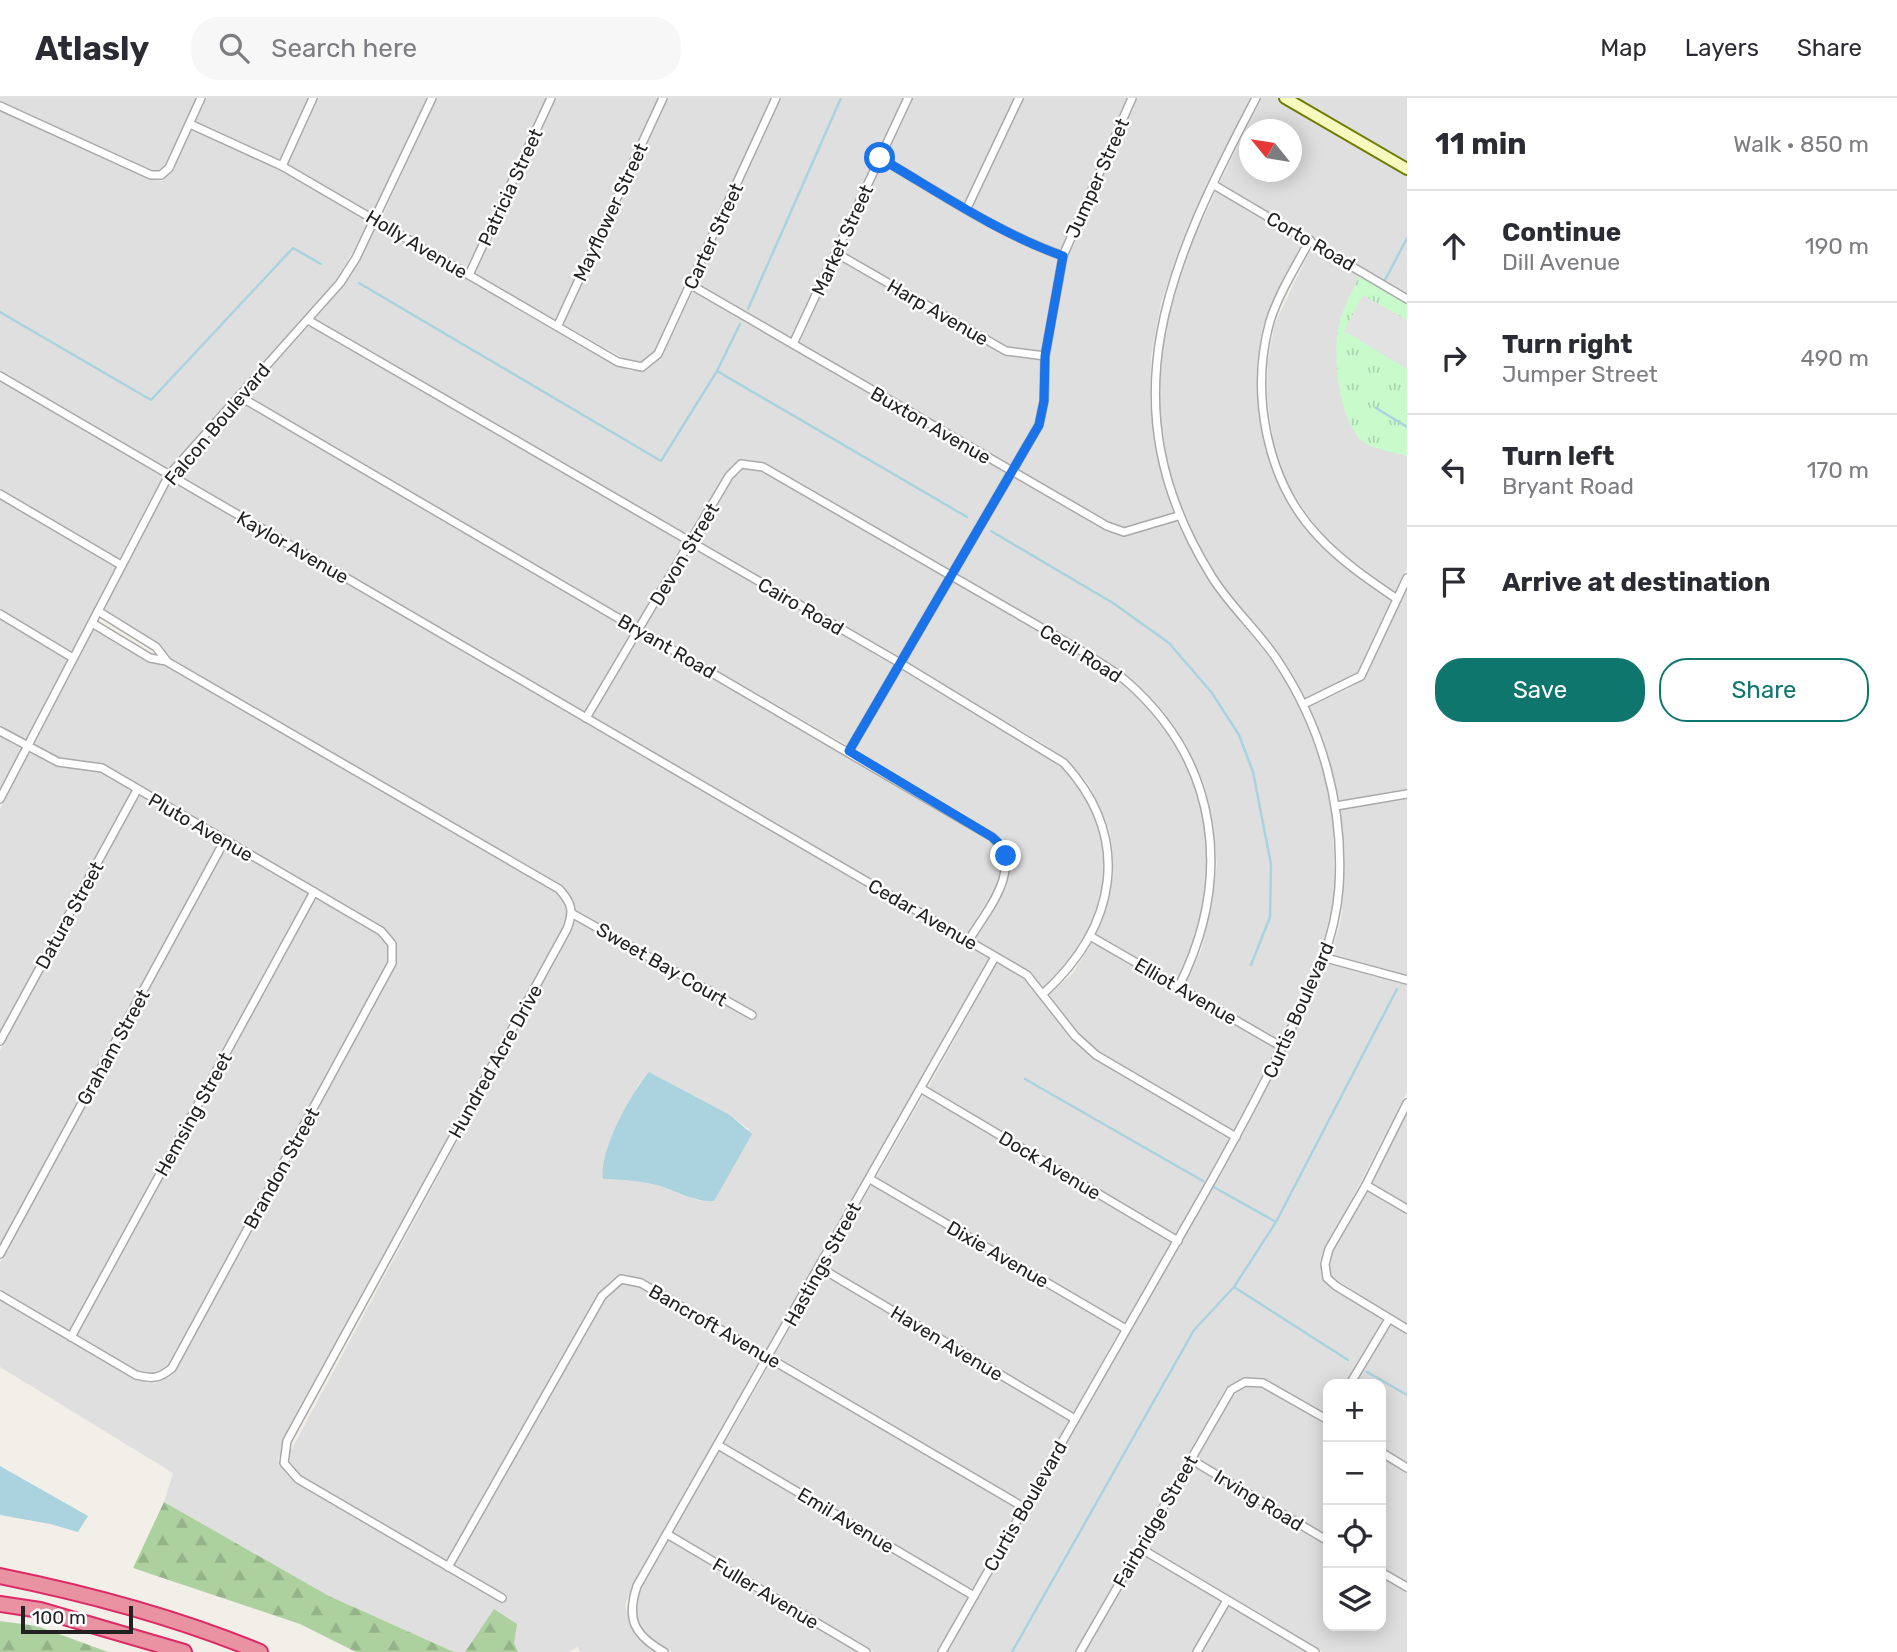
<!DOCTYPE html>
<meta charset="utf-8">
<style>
:root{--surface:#fff;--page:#f7f7f7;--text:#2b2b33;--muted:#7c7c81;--line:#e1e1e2;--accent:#0f766e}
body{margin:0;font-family:Rubik,sans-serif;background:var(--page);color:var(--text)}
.controls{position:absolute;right:21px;bottom:21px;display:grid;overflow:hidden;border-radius:14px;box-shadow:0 4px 18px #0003}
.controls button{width:63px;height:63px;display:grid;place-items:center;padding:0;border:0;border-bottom:2px solid var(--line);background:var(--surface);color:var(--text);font:35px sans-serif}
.compass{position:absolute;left:1239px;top:21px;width:63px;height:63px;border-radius:50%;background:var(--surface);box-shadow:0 4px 18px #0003;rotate:300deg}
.scale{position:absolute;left:21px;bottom:18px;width:112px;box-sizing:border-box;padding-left:7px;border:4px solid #222;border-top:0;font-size:19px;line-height:24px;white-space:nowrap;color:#222;-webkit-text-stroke:5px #fff;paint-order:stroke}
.stop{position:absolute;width:21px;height:21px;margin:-16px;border:5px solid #1a73e8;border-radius:50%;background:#fff}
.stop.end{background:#1a73e8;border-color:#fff;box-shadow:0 2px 7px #0008}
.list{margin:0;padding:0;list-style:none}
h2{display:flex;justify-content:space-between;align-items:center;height:91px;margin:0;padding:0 28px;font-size:30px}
h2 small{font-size:23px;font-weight:400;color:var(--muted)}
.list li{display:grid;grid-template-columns:46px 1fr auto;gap:21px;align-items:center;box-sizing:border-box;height:112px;padding:0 28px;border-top:2px solid var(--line)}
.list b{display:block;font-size:26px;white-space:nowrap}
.list p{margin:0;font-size:23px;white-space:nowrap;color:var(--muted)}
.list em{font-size:23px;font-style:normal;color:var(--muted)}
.actions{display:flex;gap:14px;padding:21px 28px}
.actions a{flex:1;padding:16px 0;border:2px solid var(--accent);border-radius:28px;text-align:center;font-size:24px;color:var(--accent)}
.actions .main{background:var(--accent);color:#fff}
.icon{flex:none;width:38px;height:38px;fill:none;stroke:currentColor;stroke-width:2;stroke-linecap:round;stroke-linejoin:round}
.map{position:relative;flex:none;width:1407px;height:1554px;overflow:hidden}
header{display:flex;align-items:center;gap:42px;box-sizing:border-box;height:98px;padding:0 35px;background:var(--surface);border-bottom:2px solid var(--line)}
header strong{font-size:33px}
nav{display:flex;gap:38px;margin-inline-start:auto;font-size:24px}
.search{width:490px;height:63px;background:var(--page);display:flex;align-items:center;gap:18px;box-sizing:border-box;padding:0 24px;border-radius:28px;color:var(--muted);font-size:26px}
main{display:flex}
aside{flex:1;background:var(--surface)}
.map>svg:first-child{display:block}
.residential{fill:#e0dfdf;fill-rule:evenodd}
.forest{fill:url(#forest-firs)}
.park{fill:url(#park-tufts)}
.parking{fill:#e2e2e2}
.water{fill:#aad3df}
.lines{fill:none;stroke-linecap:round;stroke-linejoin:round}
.stream{stroke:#aad3df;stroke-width:2.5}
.street-casing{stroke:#a9a9a9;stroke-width:10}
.secondary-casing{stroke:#707d05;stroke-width:14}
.highway-casing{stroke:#dc2a67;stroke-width:18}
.street{stroke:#fff;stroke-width:7}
.secondary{stroke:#f7fabf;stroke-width:10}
.highway{stroke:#e892a2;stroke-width:14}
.route{stroke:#1a73e8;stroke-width:9}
.labels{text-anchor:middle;stroke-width:5;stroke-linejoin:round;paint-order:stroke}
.street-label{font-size:19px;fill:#222;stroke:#fff}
</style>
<header>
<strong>Atlasly</strong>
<div class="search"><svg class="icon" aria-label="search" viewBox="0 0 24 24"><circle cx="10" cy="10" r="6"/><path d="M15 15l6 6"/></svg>Search here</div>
<nav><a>Map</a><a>Layers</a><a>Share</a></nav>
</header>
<main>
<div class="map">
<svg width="1407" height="1554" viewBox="0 0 1407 1554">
<defs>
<pattern id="forest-firs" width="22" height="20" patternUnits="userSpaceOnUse" patternTransform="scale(1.75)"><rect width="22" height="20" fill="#add19e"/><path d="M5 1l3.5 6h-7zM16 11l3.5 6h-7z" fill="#95b388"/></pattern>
<pattern id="park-tufts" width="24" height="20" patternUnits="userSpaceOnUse" patternTransform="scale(1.75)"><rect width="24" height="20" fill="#c8facc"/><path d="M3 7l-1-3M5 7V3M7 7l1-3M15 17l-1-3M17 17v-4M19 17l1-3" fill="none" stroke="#acd6af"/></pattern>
</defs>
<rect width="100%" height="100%" fill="#f2efe9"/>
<!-- residential -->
<g class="residential">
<path d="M0,0H197L165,67L159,73H152L0,3Z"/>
<path d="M206,0H309L280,62L195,25Z"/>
<path d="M318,0H427L373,116L288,66Z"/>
<path d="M437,0H546L467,172L381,121Z"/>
<path d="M555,0H658L556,222L474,176Z"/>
<path d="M667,0H771L655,254L640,265H632L563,226Z"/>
<path d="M781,0H903L791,241L696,186Z"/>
<path d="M913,0H1014L965,105L886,59Z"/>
<path d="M1024,0H1127L1060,153L1030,142L973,109Z"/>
<path d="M1137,0H1251L1178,154L1161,205L1151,259L1150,305L1157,355L1173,415L1124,430L1108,425L1017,373L1042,329L1049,304V258L1067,159Z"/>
<path d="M1261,0H1278L1407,76V196L1219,86ZM1250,32H1292V74H1250Z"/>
<path d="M1293,0H1407V67Z"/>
<path d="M0,12L149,81L162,83L172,71L192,31L281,71L370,123L336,183L168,372L0,274Z"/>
<path d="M882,66L997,133L1027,149L1058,160L1041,254L1007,249L842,154Z"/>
<path d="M1216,93L1305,144L1280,189L1267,221L1259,260V296L1267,357L1283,395L1313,439L1335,460L1392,502L1357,575L1306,601L1278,555L1217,480L1182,417L1165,354L1159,305V261L1169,208L1186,157Z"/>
<path d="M377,127L616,267L630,273H646L662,259L693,193L1006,375L949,472L765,365L752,362L742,361L731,369L690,439L315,221L343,188Z"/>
<path d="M1312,148L1360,177L1341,219L1337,240L1338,258L1366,345L1407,358V470L1395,495L1340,454L1319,434L1291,392L1275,356L1267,297L1268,262L1275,225Z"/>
<path d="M838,161L1004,256L1041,262L1040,302L1035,325L1010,368L799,245Z"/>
<path d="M310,227L686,445L636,527L245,297Z"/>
<path d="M0,283L163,378L119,461L0,391Z"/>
<path d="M240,303L632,533L585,614L175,376Z"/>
<path d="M743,370L762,372L945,479L898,560L697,443L733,380Z"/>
<path d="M1014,379L1105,432L1123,438L1176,423L1210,484L1271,560L1300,608L1323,670L1332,708L1335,786L1332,819L1322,858L1280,943L1184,887L1201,853L1212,808L1217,767L1213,726L1205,690L1189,653L1164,615L1126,578L1087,551L957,477Z"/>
<path d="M171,383L990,860L768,1253L642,1182L621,1177L611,1182L599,1196L446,1463L300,1378L288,1364L289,1356L576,822L753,922L757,916L577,813L573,801L561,787L171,561L158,546L104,511ZM649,974L730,1017L749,1031L700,1103L661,1088L630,1081L603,1080L620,1024L638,987Z"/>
<path d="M0,400L116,468L72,555L0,512Z"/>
<path d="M693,450L894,567L847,647L644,531Z"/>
<path d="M953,483L1083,558L1122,584L1157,620L1182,656L1196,691L1205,726L1208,765L1204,806L1193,850L1177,883L1095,837L1107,807L1113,779V753L1109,730L1088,685L1067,663L1044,646L905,564Z"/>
<path d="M1407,490V691L1339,703L1309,609L1348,591L1364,580Z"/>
<path d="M0,521L68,561L25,644L0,629Z"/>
<path d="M94,531L148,563L167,567L556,794L566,804L569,815L563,829L284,1341L278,1363L286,1376L296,1384L504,1505L507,1498L454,1467L606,1200L623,1185L640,1189L764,1259L633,1486L625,1507L632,1532L657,1554H580L577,1549L569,1554H518L494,1512L465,1554H454L329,1498L164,1404L173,1375L0,1269V1201L134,1281L154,1286L175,1272L396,866L397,843L383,830L104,667L59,660L33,648Z"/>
<path d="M640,538L847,656L999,750L1003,768L999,782L967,837L592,619Z"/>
<path d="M901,571L1062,668L1081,689L1101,731L1105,777L1099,805L1086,836L1065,870L1044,891L1029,874L974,841L1007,785L1011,769L1005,745L855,652Z"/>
<path d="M0,638L22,651L0,692Z"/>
<path d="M30,655L58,668L101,674L132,693L0,934V711Z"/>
<path d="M139,697L219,744L0,1147V953Z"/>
<path d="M1407,700V878L1331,857L1341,822L1344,787L1341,711Z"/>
<path d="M227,748L309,795L69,1233L0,1193V1165Z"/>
<path d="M316,800L378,836L388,847V864L168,1267L159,1275L137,1274L77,1238Z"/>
<path d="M1092,844L1277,950L1234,1033L1098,954L1078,935L1049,897L1073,875Z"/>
<path d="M997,864L1024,880L1072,940L1093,960L1230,1040L1176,1138L928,990Z"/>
<path d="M1328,865L1407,886V994L1320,1163L1324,1183L1383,1222L1345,1286H1328L1327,1317L1263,1281H1242L1226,1290L1075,1554H947L1242,1038Z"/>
<path d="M924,996L1172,1144L1124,1226L876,1080Z"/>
<path d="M1407,1014V1107L1372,1086Z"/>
<path d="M872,1086L1120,1232L1073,1315L825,1168Z"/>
<path d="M1368,1093L1407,1116V1227L1331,1178L1329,1167L1333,1153Z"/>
<path d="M821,1174L1069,1322L1023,1404L775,1257Z"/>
<path d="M1390,1226L1407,1236V1366L1381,1350V1286H1355Z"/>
<path d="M771,1264L1019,1411L972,1492L724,1346Z"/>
<path d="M1246,1288L1262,1289L1328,1327V1438L1196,1360L1230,1300Z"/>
<path d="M720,1352L968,1499L937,1554H874L672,1435Z"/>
<path d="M1381,1359L1407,1375V1485L1381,1469Z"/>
<path d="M1192,1367L1328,1447V1528H1381V1478L1407,1494V1554H1323L1146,1449Z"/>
<path d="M669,1442L859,1554H672L652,1543L639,1528L634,1510L641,1490Z"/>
<path d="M1142,1455L1222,1503L1192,1554H1085Z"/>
<path d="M1229,1507L1308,1554H1202Z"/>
</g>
<!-- forest -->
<g class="forest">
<path d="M164,1404L329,1498L454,1554H356L300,1526L133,1470Z"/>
<path d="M494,1511L517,1526L514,1545L518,1554H465Z"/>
<path d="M0,1523L37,1528L108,1554H0Z"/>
</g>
<!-- park -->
<path class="park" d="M1360,177L1407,205V358C1395,354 1376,352 1365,345C1340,328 1334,266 1337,238C1340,216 1350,196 1360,177Z"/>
<!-- parking -->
<path class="parking" d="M1363,197L1407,222V271L1344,233Z"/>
<!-- water -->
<g class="water">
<path d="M649,974L730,1017L752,1036L714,1103C694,1104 679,1094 660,1088C641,1083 623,1081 603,1081C599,1052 631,995 649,974Z"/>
<path d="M0,1368L88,1418L78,1434L50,1426L0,1417Z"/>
</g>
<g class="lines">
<!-- stream -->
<g class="stream">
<path d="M1385,182L1407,140"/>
<path d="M359,185L661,363L717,273L967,419"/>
<path d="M748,211L841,0"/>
<path d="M0,214L151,302L293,150L321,166"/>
<path d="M717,273L740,226"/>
<path d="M1376,310L1407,329"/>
<path d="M991,433L1113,505L1169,545L1212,595L1239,637L1253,674L1271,766L1270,819L1251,867"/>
<path d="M1025,981L1203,1083"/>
<path d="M1212,1088L1276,1124"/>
<path d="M1234,1189L1348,1262"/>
<path d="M1367,1274L1407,1297"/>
<path d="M1012,1554L1194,1232L1234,1189L1276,1124L1397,891"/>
</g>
<!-- street casing -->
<g class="street-casing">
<g id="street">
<path d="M0,8L151,77H161L169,70L201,0"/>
<path d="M190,26L282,68L618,264L642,269L658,256L776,0"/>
<path d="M880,60C940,95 998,135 1063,158"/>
<path d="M282,68L313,0"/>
<path d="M1214,87L1407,201"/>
<path d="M967,110L1019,0"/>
<path d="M1310,142C1296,168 1279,195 1270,223C1250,295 1266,383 1318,438C1341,463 1369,482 1397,501"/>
<path d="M836,155L1006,253L1045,258"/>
<path d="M469,177L551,0"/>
<path d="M691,187L1107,428L1124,434L1178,418"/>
<path d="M308,222L900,565L1064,665C1134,742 1116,829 1043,896"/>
<path d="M558,227L663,0"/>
<path d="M793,246L908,0"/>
<path d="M0,278L1027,877L1075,938L1096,957L1236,1039"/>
<path d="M239,298L992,739C1026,769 986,813 969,842"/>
<path d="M0,396L121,467"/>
<path d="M98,513L156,549L166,562"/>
<path d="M0,516L73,560"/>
<path d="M92,525L150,560L166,563L559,791C572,805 574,813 567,831L287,1343L284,1365L298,1381L502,1500"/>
<path d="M1304,606L1361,578L1407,480"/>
<path d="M586,620L729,378L741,366L763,369L1085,555C1098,564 1113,572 1125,582C1220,664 1233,780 1179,888"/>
<path d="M0,633L58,664L102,670L381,833L392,846V865L172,1270C159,1281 152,1281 136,1277L0,1197"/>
<path d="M849,653L1039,327L1044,303L1045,258L1063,158L1132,0"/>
<path d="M0,701L169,377L340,185L356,160L432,0"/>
<path d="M1336,708L1407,696"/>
<path d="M573,816L752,917"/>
<path d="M1090,838L1282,949"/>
<path d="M1326,860L1407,882"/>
<path d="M0,943L137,692"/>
<path d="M922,991L1178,1143"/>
<path d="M1407,1005L1366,1087L1329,1151L1325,1166L1327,1180L1336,1188L1407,1231"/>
<path d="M870,1081L1126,1231"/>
<path d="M1366,1087L1407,1111"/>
<path d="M0,1156L225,742"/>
<path d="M819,1169L1075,1321"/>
<path d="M71,1239L314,794"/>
<path d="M1350,1286L1389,1221"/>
<path d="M718,1347L974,1498"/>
<path d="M1381,1354L1407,1370"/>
<path d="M1190,1361L1328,1443"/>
<path d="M667,1436L866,1554"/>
<path d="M1140,1450L1315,1554"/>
<path d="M448,1469L602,1198L621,1181L641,1185L1025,1410"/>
<path d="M1381,1474L1407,1489"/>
<path d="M664,1554C634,1537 626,1521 637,1488L995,859"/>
<path d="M942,1554C1029,1401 1118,1249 1204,1096C1231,1048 1257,1000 1281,951C1307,898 1335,849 1339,789C1344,708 1322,628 1276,560C1257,532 1230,508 1212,479C1103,304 1170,164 1256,0"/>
<path d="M1080,1554L1231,1292L1245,1284L1263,1285L1328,1322"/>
<path d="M1197,1554L1227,1502"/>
</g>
</g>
<!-- secondary casing -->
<g class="secondary-casing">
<path id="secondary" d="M1285,0L1407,71"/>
</g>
<!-- highway casing -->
<g class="highway-casing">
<g id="highway">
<path d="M0,1478C89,1496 176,1519 260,1554"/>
<path d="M0,1506L40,1512L184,1554"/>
</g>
</g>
<!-- street -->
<use href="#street" class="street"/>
<!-- secondary -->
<use href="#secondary" class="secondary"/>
<!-- highway -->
<use href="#highway" class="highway"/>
</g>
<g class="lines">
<!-- route -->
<path class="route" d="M880,60C940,95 998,135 1063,158L1045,258L1044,303L1039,327L849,653L992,739L1002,748L1006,758"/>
</g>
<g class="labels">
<!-- street labels -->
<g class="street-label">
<text transform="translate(1097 80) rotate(-66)" y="7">Jumper Street</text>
<text transform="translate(510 89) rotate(-65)" y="7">Patricia Street</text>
<text transform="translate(610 114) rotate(-65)" y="7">Mayflower Street</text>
<text transform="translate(713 138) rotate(-65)" y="7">Carter Street</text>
<text transform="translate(842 142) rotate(-65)" y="7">Market Street</text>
<text transform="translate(1311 143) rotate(30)" y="7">Corto Road</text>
<text transform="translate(417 146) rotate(31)" y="7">Holly Avenue</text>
<text transform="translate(938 214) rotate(30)" y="7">Harp Avenue</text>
<text transform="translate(217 326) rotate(-50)" y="7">Falcon Boulevard</text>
<text transform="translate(931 327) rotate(30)" y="7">Buxton Avenue</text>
<text transform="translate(293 449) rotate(30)" y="7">Kaylor Avenue</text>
<text transform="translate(684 456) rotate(-59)" y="7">Devon Street</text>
<text transform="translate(801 508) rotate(30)" y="7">Cairo Road</text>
<text transform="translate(667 548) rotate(30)" y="7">Bryant Road</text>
<text transform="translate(1081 555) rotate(32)" y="7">Cecil Road</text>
<text transform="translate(201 729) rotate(30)" y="7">Pluto Avenue</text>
<text transform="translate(923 816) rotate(30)" y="7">Cedar Avenue</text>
<text transform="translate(69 817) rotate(-61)" y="7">Datura Street</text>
<text transform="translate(662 866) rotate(30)" y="7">Sweet Bay Court</text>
<text transform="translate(1186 893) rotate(30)" y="7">Elliot Avenue</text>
<text transform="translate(1298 912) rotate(-66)" y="7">Curtis Boulevard</text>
<text transform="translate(113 949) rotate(-61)" y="7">Graham Street</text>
<text transform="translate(495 963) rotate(-61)" y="7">Hundred Acre Drive</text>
<text transform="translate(193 1016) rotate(-61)" y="7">Hemsing Street</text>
<text transform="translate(1050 1067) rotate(31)" y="7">Dock Avenue</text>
<text transform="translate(281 1070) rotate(-61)" y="7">Brandon Street</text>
<text transform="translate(998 1156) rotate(30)" y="7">Dixie Avenue</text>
<text transform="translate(822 1166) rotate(-61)" y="7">Hastings Street</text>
<text transform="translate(715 1228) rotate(30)" y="7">Bancroft Avenue</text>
<text transform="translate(947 1245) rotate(31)" y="7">Haven Avenue</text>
<text transform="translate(1259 1402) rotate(31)" y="7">Irving Road</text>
<text transform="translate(1025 1408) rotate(-60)" y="7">Curtis Boulevard</text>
<text transform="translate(846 1422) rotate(31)" y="7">Emil Avenue</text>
<text transform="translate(1155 1423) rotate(-60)" y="7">Fairbridge Street</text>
<text transform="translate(766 1495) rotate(31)" y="7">Fuller Avenue</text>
</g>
</g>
</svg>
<div class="controls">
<button>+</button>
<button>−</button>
<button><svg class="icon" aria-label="locate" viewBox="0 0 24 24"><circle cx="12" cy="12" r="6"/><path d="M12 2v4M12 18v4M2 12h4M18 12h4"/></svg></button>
<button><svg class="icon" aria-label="layers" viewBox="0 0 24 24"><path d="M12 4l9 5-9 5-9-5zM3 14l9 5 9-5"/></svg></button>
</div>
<svg class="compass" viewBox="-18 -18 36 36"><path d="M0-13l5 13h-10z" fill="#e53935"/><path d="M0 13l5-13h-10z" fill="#7c7c81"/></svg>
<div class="scale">100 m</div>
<div class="stop" style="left:880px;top:60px"></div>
<div class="stop end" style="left:1006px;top:758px"></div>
</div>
<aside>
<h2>11 min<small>Walk · 850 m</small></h2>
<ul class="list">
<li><svg class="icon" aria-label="ahead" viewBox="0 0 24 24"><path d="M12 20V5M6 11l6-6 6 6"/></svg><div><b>Continue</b><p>Dill Avenue</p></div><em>190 m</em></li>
<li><svg class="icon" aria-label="right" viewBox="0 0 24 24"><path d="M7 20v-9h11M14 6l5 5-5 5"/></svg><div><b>Turn right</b><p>Jumper Street</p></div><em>490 m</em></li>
<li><svg class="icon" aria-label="left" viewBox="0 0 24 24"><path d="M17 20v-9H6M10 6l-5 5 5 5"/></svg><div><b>Turn left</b><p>Bryant Road</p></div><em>170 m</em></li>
<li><svg class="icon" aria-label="arrive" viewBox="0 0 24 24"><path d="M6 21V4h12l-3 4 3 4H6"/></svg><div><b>Arrive at destination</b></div></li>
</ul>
<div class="actions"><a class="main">Save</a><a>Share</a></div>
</aside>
</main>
